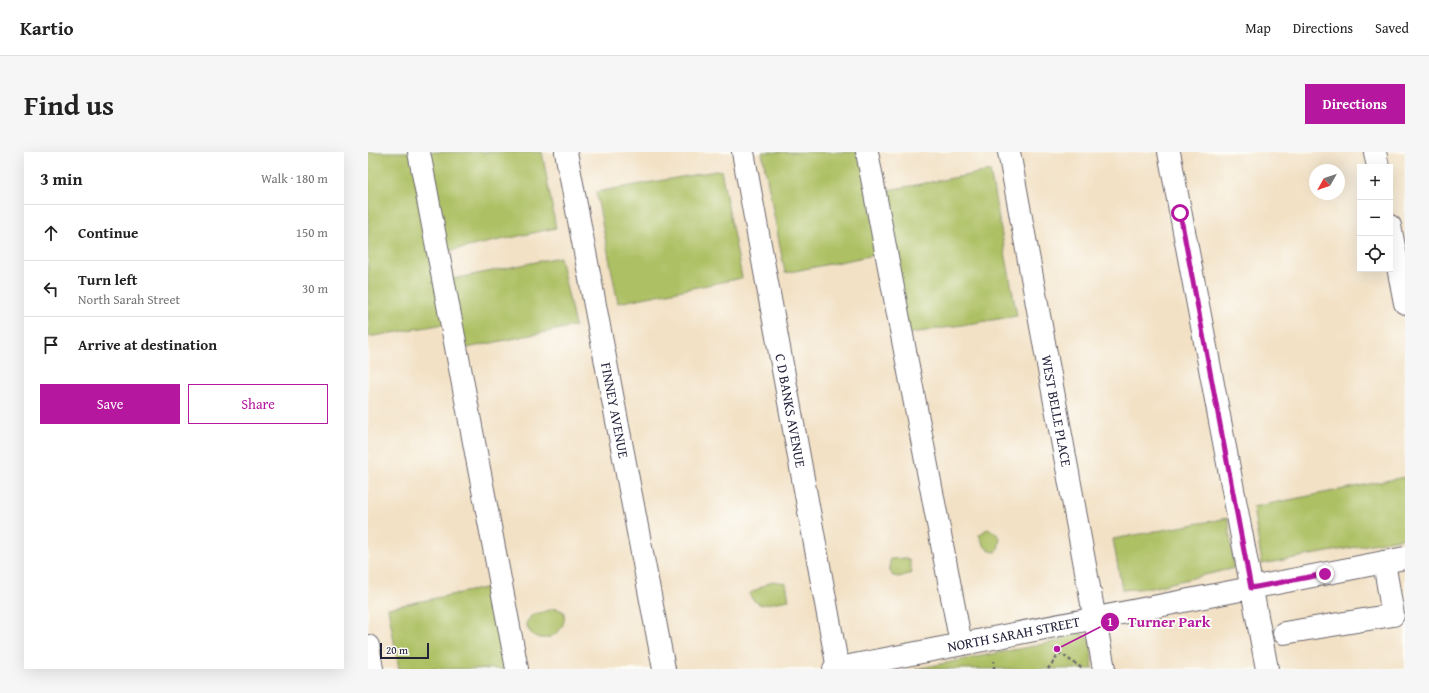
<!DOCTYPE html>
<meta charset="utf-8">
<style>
:root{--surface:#fff;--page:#f6f6f6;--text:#222;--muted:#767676;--line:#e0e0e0;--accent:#b5179e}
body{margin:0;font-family:"Gentium Book Plus",serif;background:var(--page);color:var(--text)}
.controls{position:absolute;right:12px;top:12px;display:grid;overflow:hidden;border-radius:0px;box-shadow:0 4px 16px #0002}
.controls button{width:36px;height:36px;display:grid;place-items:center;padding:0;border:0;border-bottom:1px solid var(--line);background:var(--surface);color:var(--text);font:20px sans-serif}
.compass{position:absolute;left:941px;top:12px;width:36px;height:36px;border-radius:50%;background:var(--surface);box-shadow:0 4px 16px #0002;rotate:230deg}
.scale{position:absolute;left:12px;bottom:10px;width:49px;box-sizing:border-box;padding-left:4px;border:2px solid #22223b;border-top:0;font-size:11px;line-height:14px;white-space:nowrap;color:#22223b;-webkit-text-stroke:3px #fdfcf7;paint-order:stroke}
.stop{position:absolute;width:12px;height:12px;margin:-9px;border:3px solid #b5179e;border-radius:50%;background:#fff}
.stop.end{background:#b5179e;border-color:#fff;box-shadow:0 1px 4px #0008}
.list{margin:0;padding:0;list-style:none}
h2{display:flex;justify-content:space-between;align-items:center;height:52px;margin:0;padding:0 16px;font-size:17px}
h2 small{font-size:13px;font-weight:400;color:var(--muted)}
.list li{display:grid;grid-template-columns:26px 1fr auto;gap:12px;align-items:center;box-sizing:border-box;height:56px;padding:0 16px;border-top:1px solid var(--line)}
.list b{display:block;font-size:15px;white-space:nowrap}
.list p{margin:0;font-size:13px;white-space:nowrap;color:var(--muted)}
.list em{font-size:13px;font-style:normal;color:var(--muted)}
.actions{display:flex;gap:8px;padding:12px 16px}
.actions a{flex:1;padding:9px 0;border:1px solid var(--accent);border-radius:0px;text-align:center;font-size:14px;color:var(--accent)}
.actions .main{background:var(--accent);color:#fff}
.icon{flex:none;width:22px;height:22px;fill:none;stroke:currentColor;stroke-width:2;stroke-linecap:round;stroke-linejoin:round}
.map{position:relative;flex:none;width:1037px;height:517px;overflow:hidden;border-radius:0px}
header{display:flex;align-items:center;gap:24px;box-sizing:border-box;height:56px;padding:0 20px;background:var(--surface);border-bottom:1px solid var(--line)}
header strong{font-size:19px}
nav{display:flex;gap:22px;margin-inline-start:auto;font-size:14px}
.intro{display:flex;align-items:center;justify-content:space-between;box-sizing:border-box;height:96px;padding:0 24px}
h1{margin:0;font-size:28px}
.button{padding:10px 18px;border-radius:0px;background:var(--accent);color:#fff;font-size:14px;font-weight:700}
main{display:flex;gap:24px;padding:0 24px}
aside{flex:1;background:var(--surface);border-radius:0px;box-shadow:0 4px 16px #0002}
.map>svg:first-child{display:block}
.green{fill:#adc064;stroke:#687150}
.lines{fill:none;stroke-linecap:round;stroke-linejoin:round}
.minor-casing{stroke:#6b656b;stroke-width:24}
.path{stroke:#6b656b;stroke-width:2.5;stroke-dasharray:3 3;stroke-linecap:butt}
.minor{stroke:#fff;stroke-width:22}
.route{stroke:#b5179e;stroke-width:5}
.labels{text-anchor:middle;stroke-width:3.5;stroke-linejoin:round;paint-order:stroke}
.street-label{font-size:14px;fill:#22223b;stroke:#fdfcf7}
.leader{fill:none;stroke:#b5179e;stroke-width:1.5}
.callout-dot{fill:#b5179e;stroke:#fdfcf7;stroke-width:1.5}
.mark-label{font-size:12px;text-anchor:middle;font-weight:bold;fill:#fff}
.callout-label{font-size:15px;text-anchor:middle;font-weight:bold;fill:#b5179e;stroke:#fdfcf7;stroke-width:3.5;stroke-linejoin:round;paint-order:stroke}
</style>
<header>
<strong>Kartio</strong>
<nav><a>Map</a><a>Directions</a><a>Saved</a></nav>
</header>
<div class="intro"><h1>Find us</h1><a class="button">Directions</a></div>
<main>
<aside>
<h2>3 min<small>Walk · 180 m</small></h2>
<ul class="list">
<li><svg class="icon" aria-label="ahead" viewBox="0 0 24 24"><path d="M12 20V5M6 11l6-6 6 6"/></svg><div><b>Continue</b></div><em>150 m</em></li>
<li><svg class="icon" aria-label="left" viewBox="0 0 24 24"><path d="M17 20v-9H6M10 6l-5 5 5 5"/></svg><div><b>Turn left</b><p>North Sarah Street</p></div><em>30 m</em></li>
<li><svg class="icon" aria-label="arrive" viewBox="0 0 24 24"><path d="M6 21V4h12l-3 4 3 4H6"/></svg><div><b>Arrive at destination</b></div></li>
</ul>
<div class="actions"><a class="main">Save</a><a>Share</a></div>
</aside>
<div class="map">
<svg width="1037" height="517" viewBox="0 0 1037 517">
<rect width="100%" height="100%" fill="#fdfcf7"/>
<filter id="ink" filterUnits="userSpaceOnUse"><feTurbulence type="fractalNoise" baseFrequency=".025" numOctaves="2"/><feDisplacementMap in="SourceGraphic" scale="8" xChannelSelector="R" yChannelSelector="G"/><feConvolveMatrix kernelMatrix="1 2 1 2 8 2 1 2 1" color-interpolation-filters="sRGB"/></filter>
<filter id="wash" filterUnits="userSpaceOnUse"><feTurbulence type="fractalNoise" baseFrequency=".012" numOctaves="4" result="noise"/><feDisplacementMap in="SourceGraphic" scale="16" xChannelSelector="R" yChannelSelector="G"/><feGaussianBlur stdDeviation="0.9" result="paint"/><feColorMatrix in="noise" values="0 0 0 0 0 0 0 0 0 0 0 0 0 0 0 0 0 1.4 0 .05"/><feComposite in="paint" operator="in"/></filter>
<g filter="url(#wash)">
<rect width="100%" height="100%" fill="#f2e1c5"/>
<!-- green -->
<g class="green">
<path d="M0,0H44L77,172L0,185Z"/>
<path d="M57,0H174L188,76L76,100Z"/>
<path d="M394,0H493L511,102L417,121Z"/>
<path d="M353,18L374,126L250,151L228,40Z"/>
<path d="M622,19L649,164L539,182L510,40Z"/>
<path d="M192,105L207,174L94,197L80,128Z"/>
<path d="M1037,325V386L894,412L885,355Z"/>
<path d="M860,366L866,416L783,436L754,438L745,387Z"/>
<path d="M619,377L627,380L632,387L630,397L628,400C617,400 615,391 611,383Z"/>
<path d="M537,406L541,407L544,421L531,425L525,424L522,419V407Z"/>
<path d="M404,429L418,431L421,448L393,453L385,448L381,442Z"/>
<path d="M126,434L143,517H31L20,456Z"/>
<path d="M188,456L196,460C201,484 165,499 158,471L164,463Z"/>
<path d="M702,481C730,479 721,499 725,517H547L691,489Z"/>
</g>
</g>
<g filter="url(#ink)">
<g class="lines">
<!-- minor casing -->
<g class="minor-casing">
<g id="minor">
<path d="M51,0L149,517"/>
<path id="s1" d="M198,0L296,517"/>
<path id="s2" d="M375,0L470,517"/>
<path d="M499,0L593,492"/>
<path id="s3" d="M641,0L736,517"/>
<path d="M801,0L899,517"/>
<path d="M1007,0L1010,15"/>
<path d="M1022,74L1037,151"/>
<path d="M916,481L1025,463L1016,410"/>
<path d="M0,494L4,517"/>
<path id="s4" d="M466,517L1037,406"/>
</g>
</g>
<!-- path -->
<g class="path">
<path d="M686,497L715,517"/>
<path d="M626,517V509"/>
<path d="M680,517L692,501"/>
</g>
<!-- minor -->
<use href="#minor" class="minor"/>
</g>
</g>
<g class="lines" filter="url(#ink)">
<!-- route -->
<path class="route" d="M812,61L883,436L957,422"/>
</g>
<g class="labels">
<!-- street labels -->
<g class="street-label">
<text dy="5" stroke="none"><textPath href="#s2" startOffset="263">C D BANKS AVENUE</textPath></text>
<text dy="5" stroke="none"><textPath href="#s3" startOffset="263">WEST BELLE PLACE</textPath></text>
<text dy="5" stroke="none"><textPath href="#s1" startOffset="263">FINNEY AVENUE</textPath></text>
<text dy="5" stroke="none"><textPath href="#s4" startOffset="183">NORTH SARAH STREET</textPath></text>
</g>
</g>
<!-- callouts -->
<path class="leader" d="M689 497L742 470"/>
<g class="callout-dot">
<circle cx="689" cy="497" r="4"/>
<circle cx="742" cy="470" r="10"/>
</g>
<g class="mark-label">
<text x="742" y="474">1</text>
</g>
<g class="callout-label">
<text x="801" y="475">Turner Park</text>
</g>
</svg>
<div class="controls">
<button>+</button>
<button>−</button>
<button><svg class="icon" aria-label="locate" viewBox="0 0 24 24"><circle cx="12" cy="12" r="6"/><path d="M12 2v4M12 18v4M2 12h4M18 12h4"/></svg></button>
</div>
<svg class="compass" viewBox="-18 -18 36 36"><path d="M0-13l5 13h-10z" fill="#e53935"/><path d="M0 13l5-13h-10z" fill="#767676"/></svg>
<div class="scale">20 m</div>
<div class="stop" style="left:812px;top:61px"></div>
<div class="stop end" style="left:957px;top:422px"></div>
</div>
</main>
